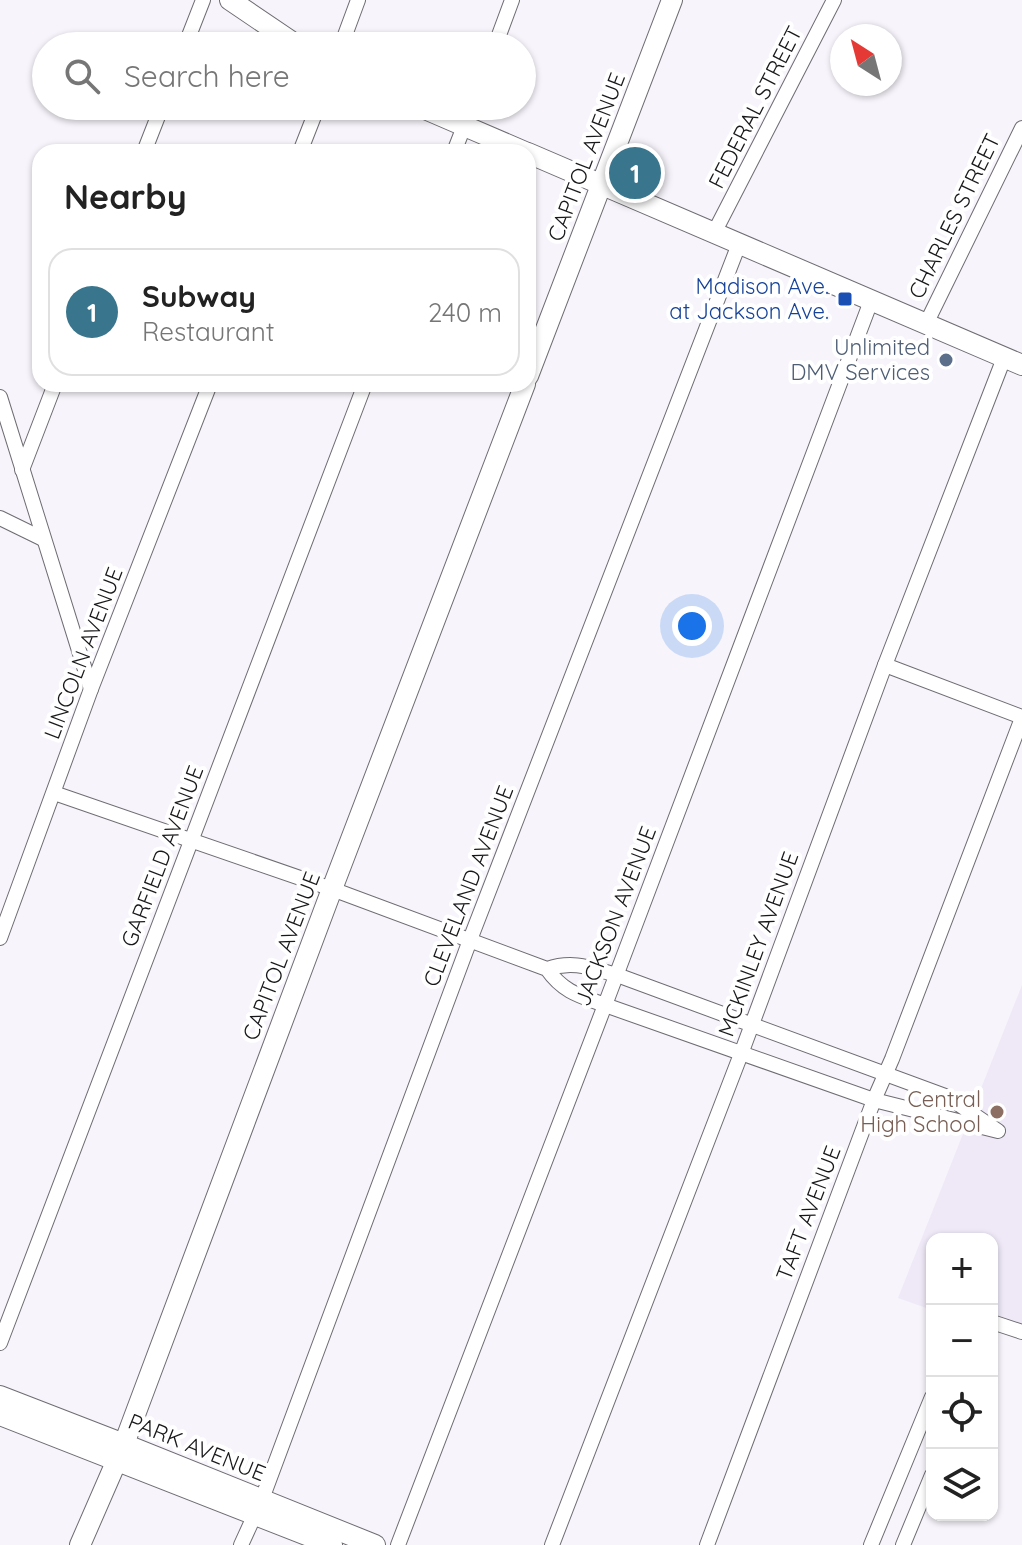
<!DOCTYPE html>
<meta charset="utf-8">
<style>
:root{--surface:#fff;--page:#f2f2f2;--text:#222;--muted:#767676;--line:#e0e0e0;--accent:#39758c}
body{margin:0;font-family:Quicksand,sans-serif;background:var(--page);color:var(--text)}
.controls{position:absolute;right:24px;bottom:24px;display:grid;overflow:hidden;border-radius:16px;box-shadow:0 2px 6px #0004}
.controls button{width:72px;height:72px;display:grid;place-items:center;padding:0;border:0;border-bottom:2px solid var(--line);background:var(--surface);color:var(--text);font:40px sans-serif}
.compass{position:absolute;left:830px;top:24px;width:72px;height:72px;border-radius:50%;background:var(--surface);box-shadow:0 2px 6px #0004;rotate:324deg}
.you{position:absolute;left:692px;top:626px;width:28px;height:28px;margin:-20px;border:6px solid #fff;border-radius:50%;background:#1a73e8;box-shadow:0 0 0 12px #1a73e833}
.badge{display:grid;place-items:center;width:52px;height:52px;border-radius:50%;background:var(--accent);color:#fff;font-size:26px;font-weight:700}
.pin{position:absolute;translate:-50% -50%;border:4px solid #fff;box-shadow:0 2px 8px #0006}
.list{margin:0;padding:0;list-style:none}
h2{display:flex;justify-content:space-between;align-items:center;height:104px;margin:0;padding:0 32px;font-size:34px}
h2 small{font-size:26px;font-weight:400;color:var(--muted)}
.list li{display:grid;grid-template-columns:52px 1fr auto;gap:24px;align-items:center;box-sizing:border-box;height:128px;margin:0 16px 16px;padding:0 16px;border:2px solid var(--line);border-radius:24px}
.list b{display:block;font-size:30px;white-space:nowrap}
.list p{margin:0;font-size:26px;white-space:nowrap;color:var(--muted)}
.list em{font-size:26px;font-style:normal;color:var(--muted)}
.icon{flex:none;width:44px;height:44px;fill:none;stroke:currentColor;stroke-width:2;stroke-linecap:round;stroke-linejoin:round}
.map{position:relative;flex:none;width:1022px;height:1545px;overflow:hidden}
.search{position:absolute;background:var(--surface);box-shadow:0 2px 6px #0004;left:32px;top:32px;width:504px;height:88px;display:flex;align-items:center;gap:20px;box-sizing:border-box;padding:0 28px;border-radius:44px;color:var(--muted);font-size:30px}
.panel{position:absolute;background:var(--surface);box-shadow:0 2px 6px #0004;left:32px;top:144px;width:504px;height:248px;border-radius:24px}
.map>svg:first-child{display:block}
.built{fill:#efe9f7}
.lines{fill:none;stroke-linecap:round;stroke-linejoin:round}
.minor-casing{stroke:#6f6c72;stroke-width:16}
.secondary-casing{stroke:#6f6c72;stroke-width:22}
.minor{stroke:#fff;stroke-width:14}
.secondary{stroke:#fff;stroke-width:20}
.transit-dot{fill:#1a4fb4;stroke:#fff;stroke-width:3}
.service-dot{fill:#5c6f8a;stroke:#fff;stroke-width:3}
.education-dot{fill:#8d6e63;stroke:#fff;stroke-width:3}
.labels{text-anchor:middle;stroke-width:8;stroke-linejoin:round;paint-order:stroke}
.street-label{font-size:22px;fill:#171618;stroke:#fff}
.transit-label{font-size:22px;fill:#164399;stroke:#fff;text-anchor:end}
.service-label{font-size:22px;fill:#4e5e75;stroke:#fff;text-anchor:end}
.education-label{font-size:22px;fill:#785e54;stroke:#fff;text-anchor:end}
</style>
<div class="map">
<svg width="1022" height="1545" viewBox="0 0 1022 1545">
<rect width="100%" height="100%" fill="#f7f4fb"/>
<!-- built -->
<path class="built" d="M1022,985V1328L992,1317V1239H932V1310L898,1298Z"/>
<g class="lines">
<!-- minor casing -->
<g class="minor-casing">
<g id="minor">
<path d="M185,46L203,0"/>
<path d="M341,46L358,0"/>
<path d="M495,46L512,0"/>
<path d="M144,152L162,106"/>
<path d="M300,152L318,106"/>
<path d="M454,152L472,106"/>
<path d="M714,233L834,0"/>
<path d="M926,324L1022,128"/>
<path d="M0,397L91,689"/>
<path d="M22,470L55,384"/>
<path d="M0,518L43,539"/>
<path d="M885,665L1022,717"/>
<path d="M54,793L332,889L547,969C563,992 580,996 605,1005L874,1100L998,1131L948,1097L617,975C591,968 573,960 547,969"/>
<path d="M0,938L91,689L210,384"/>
<path d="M992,1322L1022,1332"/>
<path d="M0,1343L365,384"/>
<path d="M241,1545L262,1499L473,932L739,244"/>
<path d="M398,1545L605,1005L871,301"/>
<path d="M552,1545L741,1054L885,665L1004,358"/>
<path d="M707,1545L874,1100L892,1059L1022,718"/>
<path d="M871,1545L932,1397"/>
<path d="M903,1545L932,1475"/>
</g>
</g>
<!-- secondary casing -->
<g class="secondary-casing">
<g id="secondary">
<path d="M230,0L298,46"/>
<path d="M418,106L525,152"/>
<path d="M528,153L1022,365"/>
<path d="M528,376L672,0"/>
<path d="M0,1396L124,1444L375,1545"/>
<path d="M0,1415L332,1545"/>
<path d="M80,1545L124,1444L332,889L525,384"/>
</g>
</g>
<!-- minor -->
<use href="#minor" class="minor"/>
<!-- secondary -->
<use href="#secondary" class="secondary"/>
</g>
<!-- markers -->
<rect class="transit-dot" x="837" y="291" width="16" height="16" rx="4"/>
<circle class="service-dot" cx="946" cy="360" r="8"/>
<circle class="education-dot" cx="997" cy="1112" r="8"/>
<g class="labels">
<!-- street labels -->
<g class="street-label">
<text transform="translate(755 107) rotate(-63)" y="8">FEDERAL STREET</text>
<text transform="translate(586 157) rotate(-69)" y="8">CAPITOL AVENUE</text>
<text transform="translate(954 216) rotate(-64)" y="8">CHARLES STREET</text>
<text transform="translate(83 653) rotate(-69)" y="8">LINCOLN AVENUE</text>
<text transform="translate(162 856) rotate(-69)" y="8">GARFIELD AVENUE</text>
<text transform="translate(468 886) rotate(-69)" y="8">CLEVELAND AVENUE</text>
<text transform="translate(615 916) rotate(-69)" y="8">JACKSON AVENUE</text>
<text transform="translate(758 944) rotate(-70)" y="8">MCKINLEY AVENUE</text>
<text transform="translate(281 956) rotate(-69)" y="8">CAPITOL AVENUE</text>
<text transform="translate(808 1213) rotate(-69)" y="8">TAFT AVENUE</text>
<text transform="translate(197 1447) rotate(22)" y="8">PARK AVENUE</text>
</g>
<!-- transit labels -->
<g class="transit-label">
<text x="829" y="294">Madison Ave.<tspan x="829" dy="25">at Jackson Ave.</tspan></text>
</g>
<!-- service labels -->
<g class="service-label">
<text x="930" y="355">Unlimited<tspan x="930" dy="25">DMV Services</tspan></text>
</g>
<!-- education labels -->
<g class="education-label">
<text x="981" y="1107">Central<tspan x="981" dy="25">High School</tspan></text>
</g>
</g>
</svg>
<div class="controls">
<button>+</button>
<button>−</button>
<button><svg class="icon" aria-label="locate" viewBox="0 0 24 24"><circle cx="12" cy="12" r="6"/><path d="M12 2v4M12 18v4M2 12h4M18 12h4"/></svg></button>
<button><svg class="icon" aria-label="layers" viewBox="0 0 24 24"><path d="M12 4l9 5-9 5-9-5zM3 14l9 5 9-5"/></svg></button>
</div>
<svg class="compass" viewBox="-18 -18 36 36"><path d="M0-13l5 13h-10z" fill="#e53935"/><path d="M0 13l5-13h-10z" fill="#767676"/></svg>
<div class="you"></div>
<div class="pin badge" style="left:635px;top:173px">1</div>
<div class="search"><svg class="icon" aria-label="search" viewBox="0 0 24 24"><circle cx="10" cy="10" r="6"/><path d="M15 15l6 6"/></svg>Search here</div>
<section class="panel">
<h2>Nearby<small></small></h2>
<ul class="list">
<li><span class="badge">1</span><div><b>Subway</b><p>Restaurant</p></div><em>240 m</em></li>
</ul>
</section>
</div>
